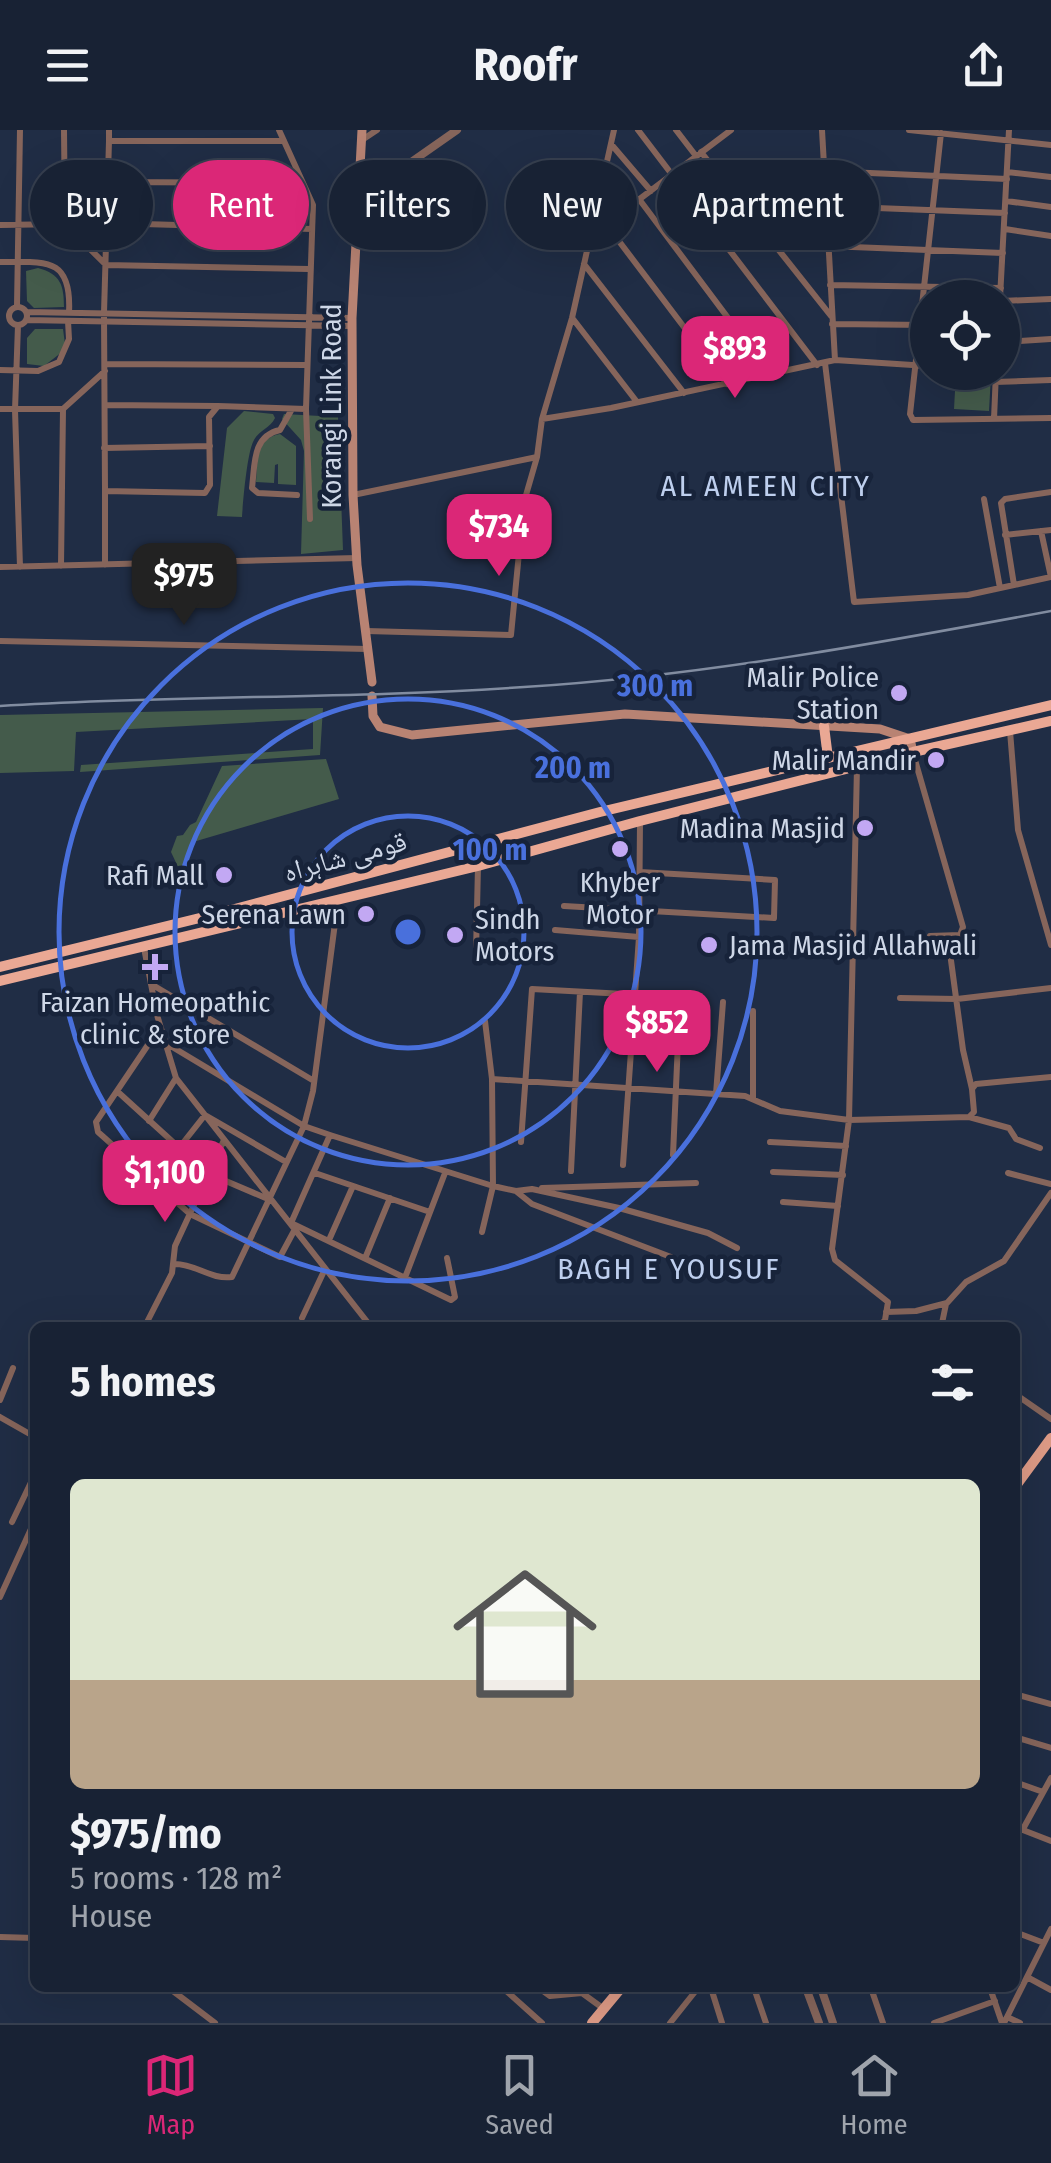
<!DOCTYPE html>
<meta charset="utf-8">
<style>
body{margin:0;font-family:"Fira Sans Condensed","Noto Naskh Arabic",sans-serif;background:#252f40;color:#f1f3f6;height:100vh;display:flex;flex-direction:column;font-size:38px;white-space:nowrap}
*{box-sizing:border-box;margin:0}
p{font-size:32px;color:#9fa4ac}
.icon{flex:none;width:55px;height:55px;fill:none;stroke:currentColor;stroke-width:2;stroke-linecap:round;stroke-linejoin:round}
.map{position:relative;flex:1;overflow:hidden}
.panel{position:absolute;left:30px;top:1192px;width:990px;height:670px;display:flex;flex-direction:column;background:#182234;border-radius:15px;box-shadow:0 10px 40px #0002,0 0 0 2px #363f4f}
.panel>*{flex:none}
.hud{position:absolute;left:30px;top:30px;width:992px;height:90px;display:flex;gap:20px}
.buttons{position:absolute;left:910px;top:150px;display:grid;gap:20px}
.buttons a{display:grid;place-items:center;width:110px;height:110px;border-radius:50%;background:#182234;box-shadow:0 10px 40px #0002,0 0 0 2px #363f4f;font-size:50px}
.price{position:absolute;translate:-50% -85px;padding:0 22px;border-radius:20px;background:#db2777;color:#fff;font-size:32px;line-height:65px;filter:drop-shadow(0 2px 5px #0008)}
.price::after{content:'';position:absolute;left:50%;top:60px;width:30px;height:22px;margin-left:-15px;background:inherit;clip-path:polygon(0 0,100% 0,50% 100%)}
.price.active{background:#222;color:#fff}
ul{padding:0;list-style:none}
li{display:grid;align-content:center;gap:20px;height:530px;padding:0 40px}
li span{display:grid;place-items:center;height:310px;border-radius:15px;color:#555}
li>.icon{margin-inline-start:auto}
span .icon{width:180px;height:180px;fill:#fffc;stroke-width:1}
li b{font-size:42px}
h2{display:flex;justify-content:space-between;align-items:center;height:120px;padding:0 40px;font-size:42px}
.chip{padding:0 35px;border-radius:45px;background:#182234;box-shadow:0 10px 40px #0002,0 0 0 2px #363f4f;font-size:35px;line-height:90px}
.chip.active{background:#db2777;color:#fff}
header{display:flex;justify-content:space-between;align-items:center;height:130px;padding:0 40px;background:#182234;font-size:45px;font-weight:700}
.tab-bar{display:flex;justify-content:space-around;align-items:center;height:140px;border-top:2px solid #363f4f;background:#182234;font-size:28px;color:#9fa4ac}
.tab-bar a{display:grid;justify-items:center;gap:5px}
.tab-bar .active{color:#db2777}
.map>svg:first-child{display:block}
.green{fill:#445b4b}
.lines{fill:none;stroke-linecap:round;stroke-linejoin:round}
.minor{stroke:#86655b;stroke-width:6}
.tertiary{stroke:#86655b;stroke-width:8}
.secondary{stroke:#b88373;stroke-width:9}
.primary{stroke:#de9b86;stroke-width:10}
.trunk{stroke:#eaa894;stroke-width:10}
.rail{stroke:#818ca0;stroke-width:2.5}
.ring{fill:none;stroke:#4970dc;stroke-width:5}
.poi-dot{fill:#c2a8f3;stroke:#17233a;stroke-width:4}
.labels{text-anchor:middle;stroke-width:9;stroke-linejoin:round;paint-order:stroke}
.street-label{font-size:28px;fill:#ced7e7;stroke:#17233a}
.poi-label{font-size:28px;fill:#ced7e7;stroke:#17233a;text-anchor:end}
.neighbourhood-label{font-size:30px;letter-spacing:2.5px;fill:#becfee;stroke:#17233a}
.centre{fill:#4970dc;stroke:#17233a;stroke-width:5}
.ring-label{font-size:30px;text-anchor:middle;font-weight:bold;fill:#4970dc;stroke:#17233a;stroke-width:9;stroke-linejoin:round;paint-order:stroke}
</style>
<header><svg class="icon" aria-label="menu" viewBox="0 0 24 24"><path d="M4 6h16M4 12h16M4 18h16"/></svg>Roofr<svg class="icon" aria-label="share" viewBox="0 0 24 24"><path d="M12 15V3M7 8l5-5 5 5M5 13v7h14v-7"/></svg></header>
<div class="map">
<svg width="1051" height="1893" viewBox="0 0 1051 1893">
<rect width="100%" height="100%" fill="#202d45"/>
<path class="green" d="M38,138C61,144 64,156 64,177L34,178L27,171L26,141Z
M35,199H63L65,214L62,222L44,236L27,234V208Z
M956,243L991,245L989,281L954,279Z
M244,281L273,284L275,288C270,299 258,300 253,312C247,325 243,371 242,387L217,386L227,298Z
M284,284L338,287L343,420L301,424L304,321L301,310L282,289Z
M280,304L296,316V355L278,354V334L275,335L274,353L256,352C258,330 255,309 280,304Z
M323,578L320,625L80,642L81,635L313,619V589L76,602L74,641L0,643V585Z
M326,629L339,669L193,712L183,738L179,739L171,722L177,706L183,705L190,695L196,692L222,636Z"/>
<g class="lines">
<path class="minor" d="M109,0V11H284
M638,0L817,235
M676,0L696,26
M822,0L835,230
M909,0L1051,15
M941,3L910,284L913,290L1051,288
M362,10L377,0
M611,14L651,61
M701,22L831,186
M824,41L1007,49
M1007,42L1051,47
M108,52L302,53
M639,69L770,244
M1006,71L1051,77
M825,76L1005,83
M108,93L312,99
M65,94L106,135L309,139
M606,94L727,254
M0,95L65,94L64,0
M1005,99L1051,106
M592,105L731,0
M827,116L1003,123
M0,132C45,132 72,126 69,183
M584,134L684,263
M830,155L1001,158
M1000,168L1009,0
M1002,171L1051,169
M17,176L20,0
M9 186a9 9 0 1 1 18 0a9 9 0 1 1-18 0Z
M27,182L352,188
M573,189L637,272
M26,190L352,196
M832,194L928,195
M18,195L15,280L20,437
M1002,212L1051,209
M825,233L854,472L968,465L1051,447
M105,234L306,235
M0,240L38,241L59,232L69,209L68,191
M995,252L1051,250
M105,275L217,276
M0,279H63L105,241
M292,279L280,300C252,306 255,334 252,358L258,363L297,365
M306,279L310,389
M542,289L611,278L835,230L928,236
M994,289L996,242
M104,318L210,316
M105,361L104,183L109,11
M353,365L537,327
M984,369L1000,458
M1041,401L1051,447
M1005,405L1051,400
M105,435V361L205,363L210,355L209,287L218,276L306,279L313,75L279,0
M61,436L63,279
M0,437L357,428
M1014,455L1001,373L1005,369L1051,362
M367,501L511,505L524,372L537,327L542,289L572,188L614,0
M0,511L368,519
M1010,601L1018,700L1051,815
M913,623L963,797L960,805L930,806
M564,776L774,788L775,750L640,742
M555,800L639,807
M948,808L963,920L972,959
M144,818L157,885L176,948L372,1198
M476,822L478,736
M151,854L314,951
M900,868L957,869L1051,858
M492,949L745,966L780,981L849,990L857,637
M118,962L207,1043L268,1069
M716,964L723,872
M753,969V881
M969,987L1009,998L1016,1009L1040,1018
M149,991L176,948
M330,1005L291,1093L451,1170L455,1167L447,1128
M521,1012L532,859L680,867L673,1025
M770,1012L846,1016
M179,1018L205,985L286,1032
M623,1035L639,807L640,692
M571,1041L580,862
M773,1042L843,1045
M315,1043L430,1082
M1008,1043L1051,1054
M542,1058L696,1053
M517,1062L532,1074L671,1127
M783,1072L838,1076
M295,1099L280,1127L190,1084L98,1002L96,992L154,906L304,996L330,1005L493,1056L516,1061L532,1059L619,1078L708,1103L737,1118
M482,1102L493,1056L492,949L485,891
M329,1110L353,1056
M366,1126L390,1068
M175,1134C196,1134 211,1150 232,1147L304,996L313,961L338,770
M406,1145L445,1043
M886,1182L916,1181L947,1173L966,1152L1004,1131L1051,1063
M302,1188L325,1139
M144,1198L172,1143L175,1116L224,1010
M878,1198L885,1190L888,1172L835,1130L832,1119L849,990L969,987L974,982L972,959L976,954L1051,947
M941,1198L946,1174
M1015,1264L1051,1289
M0,1270L13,1238
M0,1287L35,1307
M12,1392L35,1344
M0,1467L35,1390
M1015,1564L1051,1574
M1015,1607L1051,1618
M1015,1652L1043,1662
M1015,1697L1051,1711
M1023,1699L1051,1648
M1015,1802L1044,1813
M0,1807L35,1808
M1027,1847L1051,1860
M169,1858L215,1893
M503,1858L542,1893
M539,1858L550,1866L582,1863L604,1879
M711,1858L722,1893
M754,1858L766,1893
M871,1858L883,1893
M990,1858L1002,1893
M1007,1887L1020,1893
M670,1893L698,1858
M934,1893L995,1871
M1004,1893L1051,1799"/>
<path class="tertiary" d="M357,70L457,0
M806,1858L819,1893
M821,1858L833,1893"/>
<path class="secondary" d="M362,0L352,188L353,365L357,435L372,552
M372,566L373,586L380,597L412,605L625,584L880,599L910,609L913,622"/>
<path class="primary" d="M1015,1357L1051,1308
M592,1893L621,1858"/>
<path class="trunk" d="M824,596L828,628
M0,837L212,785L600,682L1051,575
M0,851L478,736L640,691L913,622L1051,591"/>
<path class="rail" d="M0,576C175,565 350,569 524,557C700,546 879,513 1051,481"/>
</g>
<g class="ring">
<circle cx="408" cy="802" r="116"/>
<circle cx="408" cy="802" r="233"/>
<circle cx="408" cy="802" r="349"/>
</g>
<g class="poi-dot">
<circle cx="899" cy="563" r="10"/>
<circle cx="936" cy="630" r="10"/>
<circle cx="865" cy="698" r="10"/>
<circle cx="620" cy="719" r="10"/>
<circle cx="224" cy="745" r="10"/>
<circle cx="366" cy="784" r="10"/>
<circle cx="455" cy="805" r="10"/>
<circle cx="709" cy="815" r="10"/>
<path d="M150 822h10v10h10v10h-10v10h-10v-10h-10v-10h10z"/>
</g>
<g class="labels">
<g class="street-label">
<text transform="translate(331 276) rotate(-90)" y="10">Korangi Link Road</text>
<text transform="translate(345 726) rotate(-15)" y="10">قومی شاہراہ</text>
</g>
<g class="poi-label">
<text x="879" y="557">Malir Police<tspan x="879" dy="32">Station</tspan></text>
<text x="916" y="640">Malir Mandir</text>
<text x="845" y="708">Madina Masjid</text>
<text x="204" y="755">Rafi Mall</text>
<text x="620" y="762" text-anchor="middle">Khyber<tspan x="620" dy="32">Motor</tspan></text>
<text x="346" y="794">Serena Lawn</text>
<text x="475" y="799" text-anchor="start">Sindh<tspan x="475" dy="32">Motors</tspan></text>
<text x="729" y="825" text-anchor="start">Jama Masjid Allahwali</text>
<text x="155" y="882" text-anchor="middle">Faizan Homeopathic<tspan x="155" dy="32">clinic &amp; store</tspan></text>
</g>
<g class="neighbourhood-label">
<text x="766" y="366">AL AMEEN CITY</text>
<text x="669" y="1149">BAGH E YOUSUF</text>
</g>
</g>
<circle cx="408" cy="802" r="15" class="centre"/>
<g class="ring-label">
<text x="655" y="566">300 m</text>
<text x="573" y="648">200 m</text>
<text x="490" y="730">100 m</text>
</g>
</svg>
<div class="buttons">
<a><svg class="icon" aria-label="locate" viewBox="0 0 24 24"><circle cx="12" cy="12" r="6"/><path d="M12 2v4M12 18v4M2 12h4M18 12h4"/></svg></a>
</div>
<b class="price" style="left:735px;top:271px">$893</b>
<b class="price" style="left:499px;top:449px">$734</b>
<b class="price active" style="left:184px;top:498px">$975</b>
<b class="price" style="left:657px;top:945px">$852</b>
<b class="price" style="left:165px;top:1095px">$1,100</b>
<div class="hud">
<a class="chip">Buy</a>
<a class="chip active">Rent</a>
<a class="chip">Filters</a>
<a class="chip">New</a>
<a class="chip">Apartment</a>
</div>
<section class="panel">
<h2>5 homes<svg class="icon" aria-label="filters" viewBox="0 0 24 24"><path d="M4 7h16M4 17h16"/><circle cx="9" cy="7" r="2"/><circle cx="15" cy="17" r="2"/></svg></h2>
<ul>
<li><span style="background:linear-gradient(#dfe7d0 65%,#b9a48a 0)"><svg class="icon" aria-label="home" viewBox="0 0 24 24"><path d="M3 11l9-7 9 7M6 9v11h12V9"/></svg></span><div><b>$975/mo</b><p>5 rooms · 128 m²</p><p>House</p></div></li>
</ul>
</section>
</div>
<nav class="tab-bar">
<a class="active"><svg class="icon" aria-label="map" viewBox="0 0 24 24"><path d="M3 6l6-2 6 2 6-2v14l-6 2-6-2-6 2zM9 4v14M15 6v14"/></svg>Map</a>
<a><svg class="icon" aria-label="saved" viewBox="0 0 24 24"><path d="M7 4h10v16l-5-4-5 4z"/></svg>Saved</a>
<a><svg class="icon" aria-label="home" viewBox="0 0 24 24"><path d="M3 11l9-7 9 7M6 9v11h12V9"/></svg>Home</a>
</nav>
